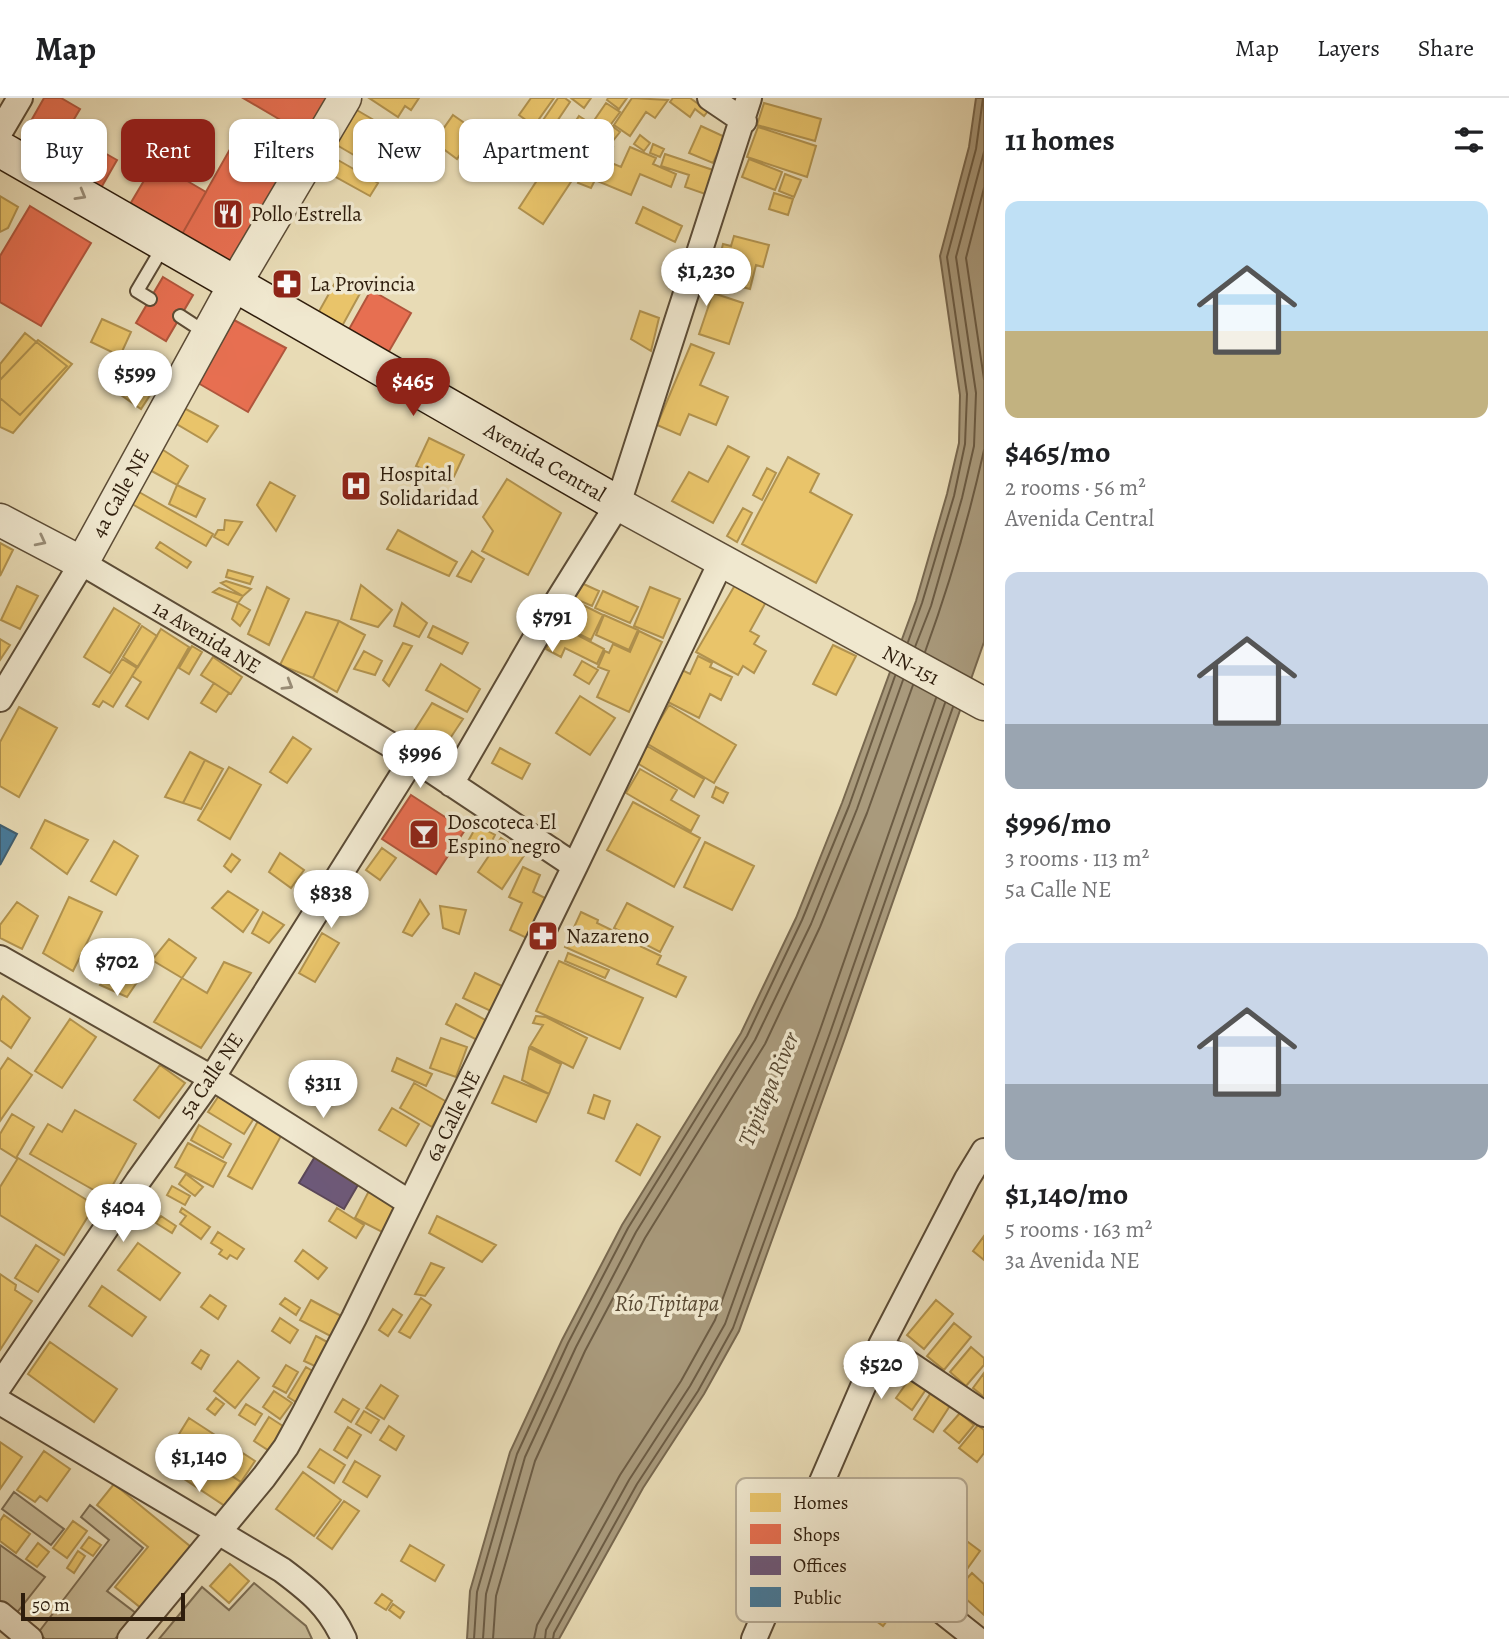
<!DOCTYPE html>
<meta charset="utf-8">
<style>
body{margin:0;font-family:Alegreya,serif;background:#f2f2f2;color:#202124;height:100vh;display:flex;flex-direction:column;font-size:26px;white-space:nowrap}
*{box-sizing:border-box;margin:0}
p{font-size:23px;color:#757577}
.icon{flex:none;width:38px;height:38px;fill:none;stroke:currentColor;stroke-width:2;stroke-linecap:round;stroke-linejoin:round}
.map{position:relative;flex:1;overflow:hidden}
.panel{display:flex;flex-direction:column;background:#fff;width:525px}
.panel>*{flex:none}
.banner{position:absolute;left:21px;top:21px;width:665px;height:63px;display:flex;gap:14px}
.scale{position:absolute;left:21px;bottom:18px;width:164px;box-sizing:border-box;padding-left:7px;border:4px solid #2e1d0c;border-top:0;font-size:19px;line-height:24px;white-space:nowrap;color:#2e1d0c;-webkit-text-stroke:5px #f0e8cf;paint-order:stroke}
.price{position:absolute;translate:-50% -60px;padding:0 16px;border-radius:24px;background:#fff;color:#222;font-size:23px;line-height:46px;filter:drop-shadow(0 2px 4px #0008)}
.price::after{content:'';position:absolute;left:50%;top:42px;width:21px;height:16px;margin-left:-10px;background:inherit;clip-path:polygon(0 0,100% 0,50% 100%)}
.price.selected{background:#8f2418;color:#fff}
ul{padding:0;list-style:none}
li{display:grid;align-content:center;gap:14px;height:371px;padding:0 21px}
li span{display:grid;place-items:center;height:217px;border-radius:14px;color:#555}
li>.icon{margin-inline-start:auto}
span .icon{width:126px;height:126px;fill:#fffc;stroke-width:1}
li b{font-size:30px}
h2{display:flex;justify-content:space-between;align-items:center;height:84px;padding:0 21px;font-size:30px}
.pill{padding:0 24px;border-radius:14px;background:#fff;box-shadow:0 2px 5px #0004;font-size:24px;line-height:63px}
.pill.selected{background:#8f2418;color:#fff}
header{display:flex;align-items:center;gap:42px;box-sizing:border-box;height:98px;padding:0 35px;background:#fff;border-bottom:2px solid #e0e0e0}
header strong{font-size:33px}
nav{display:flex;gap:38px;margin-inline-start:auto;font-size:24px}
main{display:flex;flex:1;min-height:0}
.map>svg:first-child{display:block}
.green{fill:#c8bb98;stroke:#7b6c52;stroke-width:2}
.water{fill:#a99a7c;stroke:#78684f;stroke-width:2}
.homes{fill:#e9c46a;stroke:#b1924e;stroke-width:2}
.shops{fill:#e76f51;stroke:#b0563c;stroke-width:2}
.offices{fill:#6d597a;stroke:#5a4759;stroke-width:2}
.public{fill:#457b9d;stroke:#3e5f72;stroke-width:2}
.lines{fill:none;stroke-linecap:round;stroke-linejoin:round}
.shore{stroke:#6c5c44;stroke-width:2}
.service-casing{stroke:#5c4c36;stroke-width:16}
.minor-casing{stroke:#5c4c36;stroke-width:28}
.tertiary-casing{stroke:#5c4c36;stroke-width:35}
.secondary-casing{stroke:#2e1d0c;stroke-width:38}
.service{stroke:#f0e8cf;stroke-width:12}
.minor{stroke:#f0e8cf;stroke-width:24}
.tertiary{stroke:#f0e8cf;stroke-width:32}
.secondary{stroke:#f0e8cf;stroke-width:35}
.oneway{stroke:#998d77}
.labels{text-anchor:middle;stroke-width:7;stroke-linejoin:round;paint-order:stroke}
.poi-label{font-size:21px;fill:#2e1d0c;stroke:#f0e8cf;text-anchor:start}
.street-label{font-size:21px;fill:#2e1d0c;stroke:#f0e8cf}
.water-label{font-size:23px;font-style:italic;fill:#594933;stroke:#f0e8cf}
.key{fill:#f0e8cf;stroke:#b6ab94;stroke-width:2}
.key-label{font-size:19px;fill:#2e1d0c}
</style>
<header>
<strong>Map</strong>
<nav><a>Map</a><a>Layers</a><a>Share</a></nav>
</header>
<main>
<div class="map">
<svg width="984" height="1541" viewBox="0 0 984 1541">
<rect width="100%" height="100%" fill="#e8dbb5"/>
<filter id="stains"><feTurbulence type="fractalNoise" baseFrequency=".00286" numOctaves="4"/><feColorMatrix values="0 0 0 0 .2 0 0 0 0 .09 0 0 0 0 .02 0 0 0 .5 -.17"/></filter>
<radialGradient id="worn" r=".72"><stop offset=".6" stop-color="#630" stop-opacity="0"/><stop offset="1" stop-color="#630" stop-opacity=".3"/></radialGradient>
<path class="green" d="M14,1394L64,1431L51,1447L2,1411Z
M90,1407L143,1450L107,1493L137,1516L115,1541H45L38,1535L109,1442L81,1419Z
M0,1447L45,1479L15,1517L0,1504Z
M254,1485L306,1528L312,1541H159L202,1489L229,1512Z"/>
<path class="water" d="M976,0H984V544L845,940L739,1233L704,1296L643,1390L559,1541H467L470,1493L510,1354L562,1242L622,1127L741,935L796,820L842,705L916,503L947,396L959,345L960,297L940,158L969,49Z"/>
<path class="homes" d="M369,0H419L411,12L405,8L398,19Z
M531,0H554L534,28L519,17Z
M558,0H565L570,4L545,41L535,34Z
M571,0H591L584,10Z
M608,0H627L619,11L607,2Z
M632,0L668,2L655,20L646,14L630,38L614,27Z
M673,0H690L708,13L704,18L695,11L690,19L670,4Z
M606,5L620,14L606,33L593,24Z
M764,5L821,21L815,43L757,27Z
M355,11L408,42L388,77L335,46Z
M453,17L476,33L457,61L434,44Z
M579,18L604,34L543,126L519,110Z
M612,28L620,34L612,44L604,39Z
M701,28L725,39L713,65L689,55Z
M758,29L816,48L807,79L747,59Z
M640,37L650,45L644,53L634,46Z
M602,42L613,49L604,62L593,55Z
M653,46L664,51L660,59L650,55Z
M630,49L656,60L653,66L676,76L671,89L640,76L631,97L595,82L591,90L578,85L590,56L621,69Z
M324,54L378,85L370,98L316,68Z
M665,56L719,74L711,98L685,89L689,77L661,68Z
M749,61L782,74L775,92L742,79Z
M785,76L801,82L794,99L779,93Z
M774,95L793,101L788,117L769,111Z
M0,98L18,109L8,130L0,134Z
M643,109L682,128L675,144L636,125Z
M734,138L769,147L763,169L756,167L750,191L714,182L723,146L731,148Z
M340,176L363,190L341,230L317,217Z
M713,195L743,205L729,246L699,236Z
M640,213L659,220L651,253L631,241Z
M102,221L131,234L120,258L91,244Z
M25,235L67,268L20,317L0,300V266Z
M38,242L72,266L13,335L0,329V282Z
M691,246L714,255L700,287L728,299L716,327L689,316L680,337L657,327Z
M134,270L158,285L141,311L118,295Z
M182,309L218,328L207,344L175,325Z
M429,340L464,357L451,385L416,368Z
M728,348L749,359L713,425L672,403L689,374L708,384Z
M160,350L188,368L177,387L148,371Z
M788,359L819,376L810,394L852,417L816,485L742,446Z
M767,370L776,375L762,402L753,397Z
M507,381L561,415L528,477L482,453L493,433L483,419Z
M270,384L295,398L276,433L257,407Z
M177,387L205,401L196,419L169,406Z
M139,394L213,436L206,448L132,406Z
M743,410L752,415L737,444L727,438Z
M225,422L242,424L228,447L214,439L218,432H224Z
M398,432L457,464L449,478L387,451Z
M160,444L191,464L187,470L156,450Z
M0,445L13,452L0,478Z
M472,453L484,461L471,484L457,478Z
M228,472L253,479L250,486L226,479Z
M226,483L251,491L243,498L221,485Z
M577,483L599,493L592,508L571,499Z
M361,487L392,512L378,529L351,521Z
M735,487L766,504L750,533L759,538L754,546L766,553L754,575L743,568L738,577L696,554Z
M17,488L38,498L20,531L1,522Z
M267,489L289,501L269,547L248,536Z
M650,489L680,501L663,540L634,528Z
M219,490L243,498L238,505L213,494Z
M603,493L638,509L630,525L595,510Z
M569,500L603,517L591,542L575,534L581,521L563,512Z
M238,505L250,512L240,528L232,521Z
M402,505L427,525L419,539L394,528Z
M114,510L140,526L110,575L84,559Z
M556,511L572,519L566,531L604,551L597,566L565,550L561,559L546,551L550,543L542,539Z
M306,514L339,523L313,580L280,567Z
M604,517L638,532L629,552L596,537Z
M339,523L365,537L337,594L313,580Z
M142,528L157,538L138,569L123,559Z
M433,528L468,545L462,556L428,539Z
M161,531L189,549L148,621L126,608L141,584L132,578Z
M639,533L662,544L629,614L597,599L609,573L598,569L605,553L609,555L613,546L630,554Z
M0,541L10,547L0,562Z
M403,545L412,548L389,588L383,582Z
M833,547L856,558L836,597L813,586Z
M192,548L202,554L189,576L179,570Z
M364,553L382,563L375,577L354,571Z
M698,558L712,565L710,569L732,579L721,602L710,596L699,620L666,603L682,572L690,576Z
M213,559L242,579L231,596L201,577Z
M122,561L137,570L113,609L103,603L99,609L93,606Z
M582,563L598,572L589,586L574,577Z
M441,566L480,591L467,614L426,592Z
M214,585L229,595L216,614L201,605Z
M580,598L615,620L590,657L556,635Z
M432,605L463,621L441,654L411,638Z
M669,607L736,647L714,685L646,645Z
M19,609L57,630L19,699L0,688V644Z
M293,639L311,651L287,685L270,674Z
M647,648L704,681L694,699L637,665Z
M500,650L530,666L522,681L492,665Z
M190,654L205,662L183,705L165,699Z
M205,662L223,671L201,711L183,705Z
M229,669L261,687L230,741L198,722Z
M640,671L677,692L671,702L699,718L691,733L626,695Z
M716,689L728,695L723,705L712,699Z
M633,704L700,740L674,789L607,752Z
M45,722L88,742L67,776L31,750Z
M477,727L495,737L485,757L466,747Z
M501,740L525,756L502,791L478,774Z
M114,743L138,758L116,797L91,783Z
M705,744L754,768L732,812L684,789Z
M382,750L396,760L380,782L366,772Z
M280,755L304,772L291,790L269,774Z
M232,756L240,762L231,774L224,768Z
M523,769L540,777L533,794L551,803L533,843L510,832L522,805L509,799Z
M228,793L258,812L243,834L212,810Z
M69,799L102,814L73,873L43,855Z
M420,802L429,816L412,838L403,834Z
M17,804L38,818L22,851L0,840V827Z
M627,805L673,829L660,854L614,830Z
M440,808L466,812L459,836L443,830Z
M263,814L284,827L269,845L252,835Z
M581,814L598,822L597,825L622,837L621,839L661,858L657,866L686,879L676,899L565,849Z
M322,835L339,845L315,884L299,875Z
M169,841L196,860L182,880L152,862Z
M125,848L152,862L127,899L100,887Z
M568,855L609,872L605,880L565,863Z
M559,863L643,900L620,951L536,913Z
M224,864L251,875L201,950L154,924L182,880L207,895Z
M475,875L506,890L495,915L463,900Z
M3,898L30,920L11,950L0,942V903Z
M456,906L491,925L481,944L446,926Z
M536,918L546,919L587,940L573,970L530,948L543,927L533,925Z
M70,921L96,939L62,990L35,973Z
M441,940L467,949L456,979L430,970Z
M529,950L561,966L549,996L522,982Z
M8,960L32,977L0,1023V972Z
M397,960L432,976L426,988L392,973Z
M160,967L185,985L159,1020L134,1002Z
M504,978L549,996L536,1024L492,1005Z
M414,985L447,1004L432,1029L400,1010Z
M222,993L258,1014L244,1036L208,1014Z
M594,997L610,1003L604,1021L588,1015Z
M392,1010L419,1026L406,1048L379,1032Z
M75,1012L136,1046L106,1099L30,1056L48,1026L62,1034Z
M263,1014L287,1027L252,1091L228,1078Z
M12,1016L34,1029L16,1060L0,1050V1036Z
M637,1026L660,1039L640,1077L616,1063Z
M199,1027L231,1046L223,1060L191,1042Z
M188,1045L226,1065L213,1089L175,1069Z
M18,1060L95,1107L64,1157L0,1117V1089Z
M186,1076L203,1089L195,1098L179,1086Z
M372,1087L405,1104L388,1137L355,1120Z
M172,1088L190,1098L185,1107L167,1097Z
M182,1110L210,1129L201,1141L180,1126L186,1118L180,1114Z
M337,1110L364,1127L356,1140L329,1123Z
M161,1118L176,1128L172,1135L156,1125Z
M437,1118L496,1147L482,1164L429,1135Z
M218,1134L244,1151L237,1161L230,1157L227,1161L219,1156L222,1152L211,1145Z
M984,1138V1162L973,1153Z
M138,1145L180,1175L160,1202L118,1172Z
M36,1147L59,1162L38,1194L15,1180Z
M303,1152L327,1170L318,1181L295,1163Z
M431,1165L444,1170L425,1198L415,1196Z
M0,1176L16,1187L15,1192L32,1203L0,1252Z
M102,1188L146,1219L132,1238L89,1208Z
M210,1197L226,1208L218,1221L201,1209Z
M285,1200L300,1210L296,1217L280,1206Z
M421,1200L431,1207L410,1240L399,1234Z
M311,1202L347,1221L336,1241L300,1222Z
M936,1202L953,1216L924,1251L907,1237Z
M393,1211L402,1217L388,1238L379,1232Z
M280,1220L298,1232L290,1245L272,1233Z
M954,1225L971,1239L944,1272L927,1258Z
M316,1238L331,1246L319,1270L304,1263Z
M50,1244L117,1291L94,1324L28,1276Z
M971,1249L984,1260V1267L966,1288L950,1274Z
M201,1252L209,1257L201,1271L192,1265Z
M849,1254L860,1258L855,1272L844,1268Z
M238,1263L259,1280L235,1310L214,1293Z
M286,1267L298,1274L286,1295L273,1288Z
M306,1269L321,1278L302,1308L288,1299Z
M984,1275V1299L973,1290Z
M913,1276L929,1287L912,1312L896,1300Z
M381,1287L398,1298L384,1321L366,1310Z
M934,1290L953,1303L933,1334L914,1321Z
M274,1293L292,1305L280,1321L263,1309Z
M216,1300L224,1306L215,1317L207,1311Z
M343,1301L359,1311L351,1324L335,1314Z
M246,1306L262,1316L255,1327L239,1317Z
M364,1313L379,1322L371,1335L356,1326Z
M960,1315L974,1327L959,1345L944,1333Z
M269,1319L289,1332L274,1356L254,1343Z
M189,1320L255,1363L241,1384L176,1341Z
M978,1327L984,1332V1355L977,1364L959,1350Z
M389,1328L404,1338L396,1352L380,1342Z
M348,1329L361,1337L347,1360L334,1352Z
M176,1341L241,1384L225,1408L160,1365Z
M0,1344L22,1359L0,1391Z
M320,1351L345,1367L334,1385L308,1369Z
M44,1353L70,1371L47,1403L40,1398L35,1404L17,1392Z
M355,1363L380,1378L367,1399L343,1384Z
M303,1374L341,1402L314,1438L276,1411Z
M114,1386L191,1449L141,1510L115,1489L148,1449L97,1407Z
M344,1403L359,1413L332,1451L317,1440Z
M4,1417L30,1436L16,1455L0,1443V1423Z
M73,1423L87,1433L67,1460L53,1450Z
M89,1439L101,1447L93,1458L81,1450Z
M964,1441L980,1453L962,1478L945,1466Z
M38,1445L49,1454L37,1469L26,1461Z
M410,1447L444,1467L435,1483L401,1463Z
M78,1453L85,1458L74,1475L67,1470Z
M230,1466L249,1483L229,1505L210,1488Z
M972,1475L984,1486V1517L956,1492Z
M886,1491L902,1503L883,1528L867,1516Z
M382,1496L392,1503L386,1512L375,1505Z
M393,1506L404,1514L400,1520L389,1512Z"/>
<path class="shops" d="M44,0H61L80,11L54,55L23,37Z
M243,0H328L306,37Z
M238,37L290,67L233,167L181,138Z
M80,41L117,62L101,90L64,69Z
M155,64L206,94L181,138L129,108Z
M30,108L91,145L41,228L0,204V158Z
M163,179L193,197L166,243L136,225Z
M371,192L411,215L388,255L348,233Z
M234,222L286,250L248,314L198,285Z
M411,697L465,732L436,776L382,741Z"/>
<path class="offices" d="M319,1052L362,1080L344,1111L299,1085Z"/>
<path class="public" d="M0,727L17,736L0,767Z"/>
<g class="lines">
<path class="shore" d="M984,90L966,160L984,281
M908,544L922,505L954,398L965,346L967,296L947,159L976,51L983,0
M915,549L931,508L962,400L974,348L976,295L956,159L984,54
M925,554C949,488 969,420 984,352
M474,1541L477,1494L517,1356L568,1245L628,1130L747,938L802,822L849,708L895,578
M483,1541L486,1496L525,1359L576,1249L636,1134L755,942L811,826L857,711L903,582
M493,1541L496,1498L535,1363L585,1253L645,1140L765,946L820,829L867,715L913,587
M534,1541L537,1527L620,1377L681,1283L715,1222L820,932L936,600
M545,1541L546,1532L629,1382L690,1288L725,1226L830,935L945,605
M553,1541L554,1535L637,1386L698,1293L733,1230L838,938L953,609"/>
<g class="service-casing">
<path id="service" d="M150,201L137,193L163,149
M180,218L206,235"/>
</g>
<g class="minor-casing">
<path id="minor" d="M710,0L744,23
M0,34L20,0
M0,601L82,465L413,660L575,768
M451,686L550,515L618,406L749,0
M0,860L222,986L410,1105
M881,1247L984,1316
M0,1287L138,1083L212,980L413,660
M0,1304L282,1472C310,1493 329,1508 344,1541
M804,1425L924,1499L977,1541
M0,1516L30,1541
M130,1541L264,1379L286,1349L304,1316L354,1220L575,768L722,462
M754,1541L881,1247L967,1081L984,1053"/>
</g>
<g class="tertiary-casing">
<path id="tertiary" d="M618,406L984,606
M0,422L82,465L235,186L345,0"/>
</g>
<g class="secondary-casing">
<path id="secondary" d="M0,51L618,406"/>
</g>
<use href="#service" class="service"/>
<use href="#minor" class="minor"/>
<use href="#tertiary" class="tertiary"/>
<use href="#secondary" class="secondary"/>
</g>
<defs><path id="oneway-chevron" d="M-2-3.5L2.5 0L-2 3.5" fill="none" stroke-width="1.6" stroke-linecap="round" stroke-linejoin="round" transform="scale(1.75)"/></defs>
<g class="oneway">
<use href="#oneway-chevron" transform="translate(81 97) rotate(30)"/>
<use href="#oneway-chevron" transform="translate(41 443) rotate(27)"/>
<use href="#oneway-chevron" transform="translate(288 587) rotate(31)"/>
</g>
<defs>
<g id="restaurant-square" transform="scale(1.575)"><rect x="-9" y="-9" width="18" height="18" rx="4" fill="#8f2418" stroke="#f0e8cf"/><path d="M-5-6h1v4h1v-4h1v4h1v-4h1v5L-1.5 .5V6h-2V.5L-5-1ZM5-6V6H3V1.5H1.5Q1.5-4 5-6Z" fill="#fff"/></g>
<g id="pharmacy-square" transform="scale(1.575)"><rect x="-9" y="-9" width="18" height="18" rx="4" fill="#8f2418" stroke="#f0e8cf"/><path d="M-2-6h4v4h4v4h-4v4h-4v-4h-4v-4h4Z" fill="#fff"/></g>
<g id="hospital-square" transform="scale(1.575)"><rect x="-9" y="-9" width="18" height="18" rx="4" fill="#8f2418" stroke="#f0e8cf"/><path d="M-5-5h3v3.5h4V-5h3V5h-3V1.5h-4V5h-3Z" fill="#fff"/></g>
<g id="bar-square" transform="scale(1.575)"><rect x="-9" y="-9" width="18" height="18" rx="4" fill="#8f2418" stroke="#f0e8cf"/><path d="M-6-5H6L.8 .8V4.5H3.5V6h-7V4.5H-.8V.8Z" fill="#fff"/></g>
</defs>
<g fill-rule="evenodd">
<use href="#restaurant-square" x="228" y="116"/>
<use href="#pharmacy-square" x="287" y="186"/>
<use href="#hospital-square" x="356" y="388"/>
<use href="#bar-square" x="424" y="736"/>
<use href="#pharmacy-square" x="543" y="838"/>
</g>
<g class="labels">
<g class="poi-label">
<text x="251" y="123">Pollo Estrella</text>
<text x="310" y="193">La Provincia</text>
<text x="379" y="383">Hospital<tspan x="379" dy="24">Solidaridad</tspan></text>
<text x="447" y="731">Doscoteca El<tspan x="447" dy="24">Espino negro</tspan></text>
<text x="566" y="845">Nazareno</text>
</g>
<g class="street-label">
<text transform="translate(545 364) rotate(30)" y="7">Avenida Central</text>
<text transform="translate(120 395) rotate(-61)" y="7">4a Calle NE</text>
<text transform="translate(207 539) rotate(31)" y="7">1a Avenida NE</text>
<text transform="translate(911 567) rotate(28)" y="7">NN-151</text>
<text transform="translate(211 977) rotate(-56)" y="7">5a Calle NE</text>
<text transform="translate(453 1018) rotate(-64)" y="7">6a Calle NE</text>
</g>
<g class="water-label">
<text transform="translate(768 991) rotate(-67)" y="8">Tipitapa River</text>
<text x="667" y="1213">Río Tipitapa</text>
</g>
</g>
<rect x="736" y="1380" width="231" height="144" rx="10" class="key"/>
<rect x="750" y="1395" width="31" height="19" fill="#e9c46a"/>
<rect x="750" y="1426" width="31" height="20" fill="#e76f51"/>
<rect x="750" y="1458" width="31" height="19" fill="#6d597a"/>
<rect x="750" y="1489" width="31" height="20" fill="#457b9d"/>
<g class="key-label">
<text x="793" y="1411">Homes</text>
<text x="793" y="1443">Shops</text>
<text x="793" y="1474">Offices</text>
<text x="793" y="1506">Public</text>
</g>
<rect width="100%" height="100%" filter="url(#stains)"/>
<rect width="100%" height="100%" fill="url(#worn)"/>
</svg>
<div class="scale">50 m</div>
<b class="price" style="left:706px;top:210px">$1,230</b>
<b class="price" style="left:135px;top:312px">$599</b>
<b class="price selected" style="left:413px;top:320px">$465</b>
<b class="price" style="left:552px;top:556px">$791</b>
<b class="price" style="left:420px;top:692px">$996</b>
<b class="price" style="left:331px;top:832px">$838</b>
<b class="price" style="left:117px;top:900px">$702</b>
<b class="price" style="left:323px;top:1022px">$311</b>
<b class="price" style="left:123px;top:1146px">$404</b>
<b class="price" style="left:881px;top:1303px">$520</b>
<b class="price" style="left:199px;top:1396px">$1,140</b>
<div class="banner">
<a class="pill">Buy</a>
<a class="pill selected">Rent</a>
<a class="pill">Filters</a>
<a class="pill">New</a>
<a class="pill">Apartment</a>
</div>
</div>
<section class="panel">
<h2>11 homes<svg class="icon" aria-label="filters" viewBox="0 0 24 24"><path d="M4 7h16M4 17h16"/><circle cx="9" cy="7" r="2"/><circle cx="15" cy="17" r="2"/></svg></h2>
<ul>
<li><span style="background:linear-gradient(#bfe0f5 60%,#c2b280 0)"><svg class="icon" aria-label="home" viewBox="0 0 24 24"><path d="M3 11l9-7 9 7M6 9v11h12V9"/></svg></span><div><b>$465/mo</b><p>2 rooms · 56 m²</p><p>Avenida Central</p></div></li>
<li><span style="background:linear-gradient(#c9d6e8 70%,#9aa5b1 0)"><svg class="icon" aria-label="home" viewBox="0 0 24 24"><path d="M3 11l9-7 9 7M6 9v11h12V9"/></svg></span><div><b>$996/mo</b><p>3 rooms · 113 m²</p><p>5a Calle NE</p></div></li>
<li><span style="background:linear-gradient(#c9d6e8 65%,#9aa5b1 0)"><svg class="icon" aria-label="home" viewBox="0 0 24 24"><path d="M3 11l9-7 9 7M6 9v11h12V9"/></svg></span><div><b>$1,140/mo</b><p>5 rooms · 163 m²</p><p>3a Avenida NE</p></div></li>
</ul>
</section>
</main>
